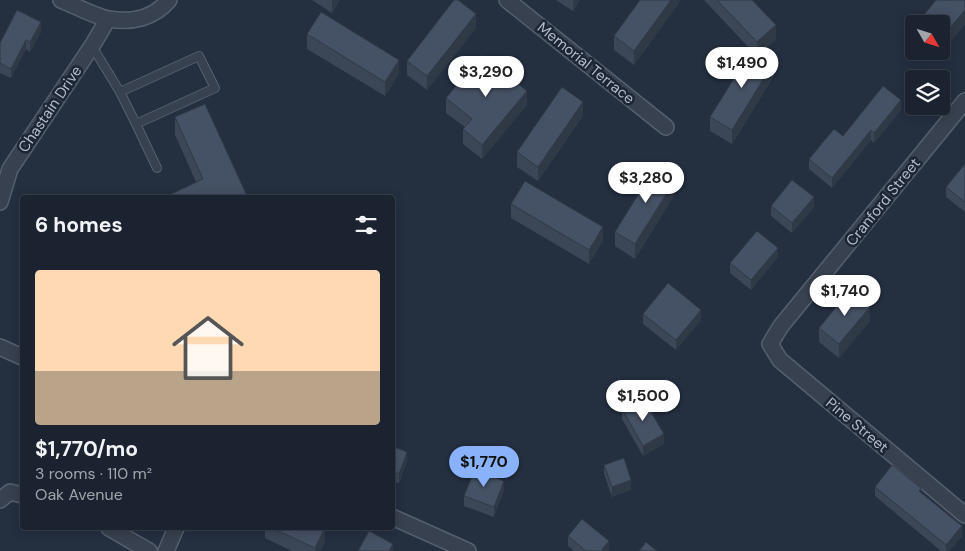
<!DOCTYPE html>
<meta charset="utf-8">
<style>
body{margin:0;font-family:"DM Sans",sans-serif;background:#282f3c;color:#f1f3f6;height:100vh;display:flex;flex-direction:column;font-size:19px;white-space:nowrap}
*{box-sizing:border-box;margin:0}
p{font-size:16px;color:#a0a4ab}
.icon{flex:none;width:28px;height:28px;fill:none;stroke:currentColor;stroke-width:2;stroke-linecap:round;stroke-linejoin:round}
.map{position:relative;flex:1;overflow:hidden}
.panel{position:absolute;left:20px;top:195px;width:375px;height:335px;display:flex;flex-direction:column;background:#1b2330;border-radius:5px;box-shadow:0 2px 12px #0003,0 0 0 1px #39404c}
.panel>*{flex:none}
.needle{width:32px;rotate:129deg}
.tools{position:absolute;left:905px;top:15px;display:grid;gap:10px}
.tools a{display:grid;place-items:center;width:45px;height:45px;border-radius:5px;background:#1b2330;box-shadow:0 2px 12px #0003,0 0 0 1px #39404c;font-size:25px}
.price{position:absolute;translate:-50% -42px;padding:0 11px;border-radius:18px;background:#fff;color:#222;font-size:16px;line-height:32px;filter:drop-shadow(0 1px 2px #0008)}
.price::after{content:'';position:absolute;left:50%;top:30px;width:15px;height:11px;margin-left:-8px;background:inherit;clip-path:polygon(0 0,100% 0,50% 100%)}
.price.current{background:#89b2fb;color:#111}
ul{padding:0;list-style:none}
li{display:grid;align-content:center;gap:10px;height:265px;padding:0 15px}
li span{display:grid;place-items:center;height:155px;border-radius:5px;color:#555}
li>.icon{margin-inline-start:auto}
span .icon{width:90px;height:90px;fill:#fffc;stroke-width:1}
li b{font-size:21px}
h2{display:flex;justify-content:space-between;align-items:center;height:60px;padding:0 15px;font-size:21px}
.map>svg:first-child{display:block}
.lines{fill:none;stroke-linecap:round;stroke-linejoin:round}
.lane-casing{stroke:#565f6d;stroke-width:10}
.street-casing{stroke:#565f6d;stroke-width:18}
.lane{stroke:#384150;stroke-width:8}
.street{stroke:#384150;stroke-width:15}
.wall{fill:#3b4656}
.shaded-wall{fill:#303946}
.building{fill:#455164;stroke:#303946}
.labels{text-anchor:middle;stroke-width:5;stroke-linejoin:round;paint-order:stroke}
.street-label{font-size:15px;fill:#b4bcca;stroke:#1d2635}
</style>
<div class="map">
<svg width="965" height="551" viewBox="0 0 965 551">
<rect width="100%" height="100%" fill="#242f40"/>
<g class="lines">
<g class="lane-casing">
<path id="lane" d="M92,46L120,92L136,124L215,88L199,56L120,92
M136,124L157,168"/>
</g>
<g class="street-casing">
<path id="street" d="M61,0C74,5 96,17 109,19C132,23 154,18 169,0
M507,0L666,127
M965,101L781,326L770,344L780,360L965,515
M0,202L10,169L92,46L108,19
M0,347L22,357
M0,500L10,492L22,495
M392,517L468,551
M109,528L149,551
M166,551L176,528"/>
</g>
<use href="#lane" class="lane"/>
<use href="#street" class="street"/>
</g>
<path class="wall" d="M312,0H340L332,13Z
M556,0H580L573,11Z
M640,0H681L634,65L614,50V36Z
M704,0H752L776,39L761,53L774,76L732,144L710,131V117L752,51Z
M965,0V24L945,48L941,45V24H923V16Z
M476,28L427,90L407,75V61Z
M41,32L30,52L26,49L11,78L0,73V43Z
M307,34L399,74L385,96L307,49Z
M446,98L527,105L482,159L463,144V129L465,127L446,113Z
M901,110L874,143L871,140L832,188L809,169V159L843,136Z
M583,116L538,181L517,167V152Z
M175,117L248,198L196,182L175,135Z
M965,164V212L946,197V187Z
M677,191L635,259L615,246V232Z
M511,204L603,241L589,264L511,218Z
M771,206L814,207L792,233L771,216Z
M778,257L751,290L730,273V263Z
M643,314L701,320L676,350L643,324Z
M870,321L839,358L819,342V328Z
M622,409L664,444L643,456L622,419Z
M392,446L407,461L399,483L392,481Z
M604,465L631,490L612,497L604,474Z
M875,487L921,493L962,536L949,551H941L875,496Z
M504,490L494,517L464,506V496Z
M265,528H325V542L320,551H292L265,538Z
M568,536L609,551H574L568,546Z"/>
<path class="shaded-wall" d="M332,0H340L332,13Z
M573,0H580L573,11Z
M671,0H681L634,65V51Z
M965,10V24L945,48V34Z
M476,14V28L427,90V76Z
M41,22V32L30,52V42Z
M776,25V39L757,56V42Z
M26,40V49L11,78V69Z
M399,60V74L385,96V82Z
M774,62V76L732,144V130Z
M527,91V105L482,159V145Z
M901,100V110L874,143V133Z
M583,102V116L538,181V167Z
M871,130V140L832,188V178Z
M677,177V191L635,259V244Z
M814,197V207L792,233V223Z
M603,227V241L589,264V250Z
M778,248V257L751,290V280Z
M870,307V321L839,358V344Z
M701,310V320L676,350V340Z
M664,434V444L643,456V446Z
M407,452V461L399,483V474Z
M631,480V490L612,497V487Z
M504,481V490L494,517V507Z
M962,526V536L949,551H946V545Z
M325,528V542L320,551H315V548Z
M609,541V551H601Z
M393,544V551H389Z"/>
<path class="building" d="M454,0H458L476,14L427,76L407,61Z
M640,0H671L634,51L614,36Z
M717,0H752L776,25L757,42Z
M936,0H965V10L945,34L941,31V24H932L923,16Z
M17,10L41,22L30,42L26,40L11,69L0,63V43Z
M321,12L399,60L385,82L307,34Z
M753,48L774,62L732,130L710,117Z
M482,55L527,91L482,145L463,129L472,119L446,98Z
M883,86L901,100L874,133L871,130L832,178L809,159L834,129L843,136Z
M562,87L583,102L538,167L517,152Z
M205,104L248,198H163L203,179L175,117Z
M657,164L677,177L635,244L615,232Z
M965,164V202L946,187Z
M792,180L814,197L792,223L771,206Z
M525,181L603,227L589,250L511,204Z
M757,231L778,248L751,280L730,263Z
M668,283L701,310L676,340L643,314Z
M850,290L870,307L839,344L819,328Z
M642,397L664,434L643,446L622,409Z
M392,446L407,452L399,474L392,471Z
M624,458L631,480L612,487L604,465Z
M892,465L921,488L919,491L962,526L946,545L875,487Z
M475,469L504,481L494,507L464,496Z
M582,519L609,541L601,551H586L568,536Z
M272,528H325L315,548Z
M369,531L393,544L389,551H358Z
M646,542L657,551H639Z"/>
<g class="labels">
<g class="street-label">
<text transform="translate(586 63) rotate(39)" y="5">Memorial Terrace</text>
<text transform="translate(50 109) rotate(-56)" y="5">Chastain Drive</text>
<text transform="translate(883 202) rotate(-51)" y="5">Cranford Street</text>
<text transform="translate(857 425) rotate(40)" y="5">Pine Street</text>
</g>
</g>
</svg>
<div class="tools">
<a><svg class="needle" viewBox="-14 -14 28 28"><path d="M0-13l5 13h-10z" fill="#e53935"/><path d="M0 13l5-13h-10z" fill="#a0a4ab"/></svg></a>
<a><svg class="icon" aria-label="layers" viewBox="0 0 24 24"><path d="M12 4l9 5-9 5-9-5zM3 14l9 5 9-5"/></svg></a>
</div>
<b class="price" style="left:742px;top:89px">$1,490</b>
<b class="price" style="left:486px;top:98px">$3,290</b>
<b class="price" style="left:646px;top:204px">$3,280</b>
<b class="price" style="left:845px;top:317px">$1,740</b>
<b class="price" style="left:643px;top:422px">$1,500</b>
<b class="price current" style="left:484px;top:488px">$1,770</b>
<section class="panel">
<h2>6 homes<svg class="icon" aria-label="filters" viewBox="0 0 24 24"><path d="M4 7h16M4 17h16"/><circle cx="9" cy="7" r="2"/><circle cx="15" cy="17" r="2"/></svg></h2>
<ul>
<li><span style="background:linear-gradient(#ffd9b3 65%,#b9a48a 0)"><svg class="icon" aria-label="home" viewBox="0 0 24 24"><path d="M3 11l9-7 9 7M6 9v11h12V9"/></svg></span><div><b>$1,770/mo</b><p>3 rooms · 110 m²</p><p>Oak Avenue</p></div></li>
</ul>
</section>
</div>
